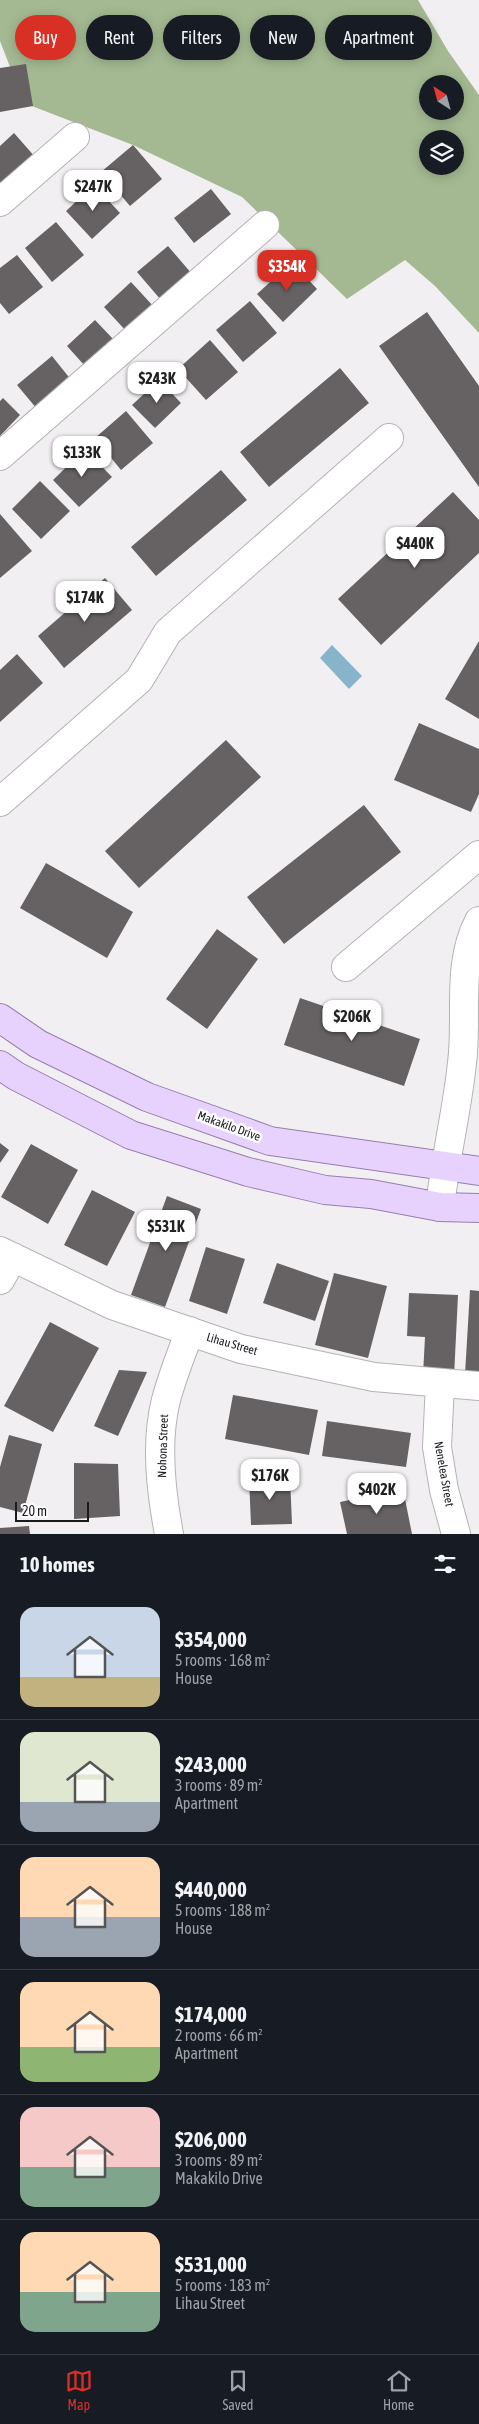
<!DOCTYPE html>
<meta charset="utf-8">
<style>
body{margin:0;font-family:"Asap Condensed",sans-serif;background:#242831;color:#f1f3f6;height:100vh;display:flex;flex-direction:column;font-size:19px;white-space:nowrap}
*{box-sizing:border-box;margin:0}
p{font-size:16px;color:#9ea1a6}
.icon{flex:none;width:28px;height:28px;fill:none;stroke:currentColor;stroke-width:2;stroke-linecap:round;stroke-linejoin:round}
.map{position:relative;height:1534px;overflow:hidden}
.sheet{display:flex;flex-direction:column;background:#171b24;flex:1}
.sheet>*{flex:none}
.top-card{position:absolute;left:15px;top:15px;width:450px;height:45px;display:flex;gap:10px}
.needle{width:32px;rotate:324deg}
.buttons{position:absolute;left:419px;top:75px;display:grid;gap:10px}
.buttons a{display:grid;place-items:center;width:45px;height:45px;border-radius:50%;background:#171b24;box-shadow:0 2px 12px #0003;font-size:25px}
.scale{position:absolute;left:15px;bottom:12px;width:74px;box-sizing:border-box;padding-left:5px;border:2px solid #1c1b1c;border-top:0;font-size:14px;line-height:18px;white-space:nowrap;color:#1c1b1c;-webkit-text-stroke:4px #fefdff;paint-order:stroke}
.price{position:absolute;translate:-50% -42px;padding:0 11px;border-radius:10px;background:#fff;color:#222;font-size:16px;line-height:32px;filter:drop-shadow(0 1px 2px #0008)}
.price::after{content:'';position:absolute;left:50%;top:30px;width:15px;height:11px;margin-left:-8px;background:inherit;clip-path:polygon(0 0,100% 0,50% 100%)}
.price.selected{background:#d93025;color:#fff}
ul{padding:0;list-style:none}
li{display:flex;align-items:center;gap:15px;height:125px;padding:0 20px}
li+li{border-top:1px solid #363941}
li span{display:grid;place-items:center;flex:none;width:140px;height:100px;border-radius:15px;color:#555}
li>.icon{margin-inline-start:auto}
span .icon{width:60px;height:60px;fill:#fffc;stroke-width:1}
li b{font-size:21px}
h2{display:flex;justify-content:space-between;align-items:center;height:60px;padding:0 20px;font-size:21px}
.chip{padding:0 18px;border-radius:22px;background:#171b24;box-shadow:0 2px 12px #0003;font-size:18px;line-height:45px}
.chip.selected{background:#d93025;color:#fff}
.menu{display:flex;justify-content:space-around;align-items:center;height:70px;border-top:1px solid #363941;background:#171b24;font-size:14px;color:#9ea1a6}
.menu a{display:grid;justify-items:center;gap:2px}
.menu .selected{color:#d93025}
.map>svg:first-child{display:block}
.forest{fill:#a4b992;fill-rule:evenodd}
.water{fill:#87b3cb}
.building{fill:#666263}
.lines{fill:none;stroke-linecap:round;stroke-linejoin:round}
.minor-casing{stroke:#b5b2b5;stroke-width:30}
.major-casing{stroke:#967eae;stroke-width:30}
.minor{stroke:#fff;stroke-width:28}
.major{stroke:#e7d2fe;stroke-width:28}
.labels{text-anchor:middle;stroke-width:5;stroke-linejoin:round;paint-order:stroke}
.street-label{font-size:12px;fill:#1c1b1c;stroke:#fefdff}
</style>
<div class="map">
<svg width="479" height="1534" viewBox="0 0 479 1534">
<rect width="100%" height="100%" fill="#f2eff3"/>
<path class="forest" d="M0,0H418L448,51L479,95V333L435,286L405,260L347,299L242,197L133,145L24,103L0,41ZM428,84H455V111H428ZM428,139H455V166H428Z"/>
<path class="water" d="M332,645L362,676L349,689L320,658Z"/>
<path class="building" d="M26,64L33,106L0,112V68Z
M14,133L36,158L0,191V146Z
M133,145L162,179L130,206L101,172Z
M94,185L120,213L92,239L66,211Z
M211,189L231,214L194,243L174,218Z
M56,222L84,255L52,282L25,248Z
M168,246L192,274L161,300L137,272Z
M17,255L43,287L9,314L0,303V268Z
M292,262L317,289L283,322L257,294Z
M131,282L154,307L127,332L104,307Z
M250,301L277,333L243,362L216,330Z
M427,312L479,386V487L379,346Z
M95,320L114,340L85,366L67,346Z
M210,340L238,372L206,400L178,369Z
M52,356L72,381L37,409L17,385Z
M340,368L369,403L269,487L240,452Z
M159,380L181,403L155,428L132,405Z
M3,398L20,415L0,436V401Z
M126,411L153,443L121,470L95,438Z
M85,449L112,477L79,507L53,480Z
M221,470L247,500L156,576L131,547Z
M40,481L70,511L41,539L12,509Z
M453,492L479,520V553L381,645L338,599Z
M0,514L32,551L0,578Z
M105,578L132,610L64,668L38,636Z
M479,641V719L445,699Z
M17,654L43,683L0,722V670Z
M419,723L479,749V794L471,812L394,780Z
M226,740L261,777L139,888L105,851Z
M364,805L401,852L284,944L247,897Z
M46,863L133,912L107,958L20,908Z
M217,929L258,959L207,1029L166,999Z
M300,998L420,1039L404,1086L284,1045Z
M0,1143L9,1150L0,1163Z
M31,1144L78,1170L48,1224L1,1197Z
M92,1190L135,1212L107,1266L64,1245Z
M167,1196L201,1209L165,1307L131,1295Z
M206,1247L245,1259L227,1314L189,1301Z
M277,1263L329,1281L315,1321L263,1303Z
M334,1273L387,1286L368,1358L315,1345Z
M470,1290L479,1291V1375L465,1374Z
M409,1293L458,1295L454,1377L423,1375L425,1337L407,1336Z
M50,1322L99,1348L53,1432L4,1406Z
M119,1370L147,1372L118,1436L94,1426Z
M233,1395L318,1410L309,1455L225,1439Z
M327,1421L411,1433L406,1467L322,1456Z
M9,1435L42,1444L23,1513L0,1507V1467Z
M74,1463L118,1464L120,1516L74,1519Z
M290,1477L292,1524L251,1525L249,1478Z
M403,1489L412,1534H347L340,1502Z
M29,1526L30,1534H0V1528Z"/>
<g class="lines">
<g class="minor-casing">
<path id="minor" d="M0,202L75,137
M0,456L265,225
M0,802L139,680L168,632L389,438
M346,967L479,855
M440,1207C445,1159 457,1111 462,1063C468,1016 456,964 479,921
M0,1251L112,1305L241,1349L374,1377L479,1386
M0,1280L13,1257
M440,1383L437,1447L444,1490L456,1534
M169,1534C161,1492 155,1443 166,1400C172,1377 181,1354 190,1331"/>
</g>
<g class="major-casing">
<path id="major" d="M0,1018L38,1044L147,1097L270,1141L479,1171
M0,1065L16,1076L131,1135L248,1172L325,1190L371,1194L440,1207L479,1208"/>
</g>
<use href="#minor" class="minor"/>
<use href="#major" class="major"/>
</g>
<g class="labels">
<g class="street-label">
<text transform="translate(229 1126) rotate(20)" y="4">Makakilo Drive</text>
<text transform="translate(232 1344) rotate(16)" y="4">Lihau Street</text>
<text transform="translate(163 1446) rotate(-88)" y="4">Nohona Street</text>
<text transform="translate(444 1474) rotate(80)" y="4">Nenelea Street</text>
</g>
</g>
</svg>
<div class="buttons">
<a><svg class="needle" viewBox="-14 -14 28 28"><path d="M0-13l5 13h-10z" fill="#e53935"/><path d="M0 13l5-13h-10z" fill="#9ea1a6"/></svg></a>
<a><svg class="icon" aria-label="layers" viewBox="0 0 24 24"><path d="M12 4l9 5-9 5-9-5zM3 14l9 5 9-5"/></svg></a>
</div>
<div class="scale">20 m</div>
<b class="price" style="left:93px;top:212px">$247K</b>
<b class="price selected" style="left:287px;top:292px">$354K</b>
<b class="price" style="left:157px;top:404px">$243K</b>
<b class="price" style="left:82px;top:478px">$133K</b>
<b class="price" style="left:415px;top:569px">$440K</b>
<b class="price" style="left:85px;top:623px">$174K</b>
<b class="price" style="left:352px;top:1042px">$206K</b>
<b class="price" style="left:166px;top:1252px">$531K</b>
<b class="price" style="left:270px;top:1501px">$176K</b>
<b class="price" style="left:377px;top:1515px">$402K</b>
<div class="top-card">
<a class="chip selected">Buy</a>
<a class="chip">Rent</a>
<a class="chip">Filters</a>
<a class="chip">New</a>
<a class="chip">Apartment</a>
</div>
</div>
<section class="sheet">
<h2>10 homes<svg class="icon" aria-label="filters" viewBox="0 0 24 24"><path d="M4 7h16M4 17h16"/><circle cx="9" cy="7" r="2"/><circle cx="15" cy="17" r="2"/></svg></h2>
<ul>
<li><span style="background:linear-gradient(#c9d6e8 70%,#c2b280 0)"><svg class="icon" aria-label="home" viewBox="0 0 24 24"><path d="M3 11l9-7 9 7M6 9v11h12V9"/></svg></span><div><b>$354,000</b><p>5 rooms · 168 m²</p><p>House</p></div></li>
<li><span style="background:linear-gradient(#dfe7d0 70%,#9aa5b1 0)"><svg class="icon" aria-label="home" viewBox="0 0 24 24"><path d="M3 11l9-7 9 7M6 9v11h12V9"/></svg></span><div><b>$243,000</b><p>3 rooms · 89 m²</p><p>Apartment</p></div></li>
<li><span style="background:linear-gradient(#ffd9b3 60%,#9aa5b1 0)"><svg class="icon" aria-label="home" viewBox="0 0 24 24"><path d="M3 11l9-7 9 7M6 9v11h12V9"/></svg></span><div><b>$440,000</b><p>5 rooms · 188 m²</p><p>House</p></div></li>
<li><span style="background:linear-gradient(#ffd9b3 65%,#8fb573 0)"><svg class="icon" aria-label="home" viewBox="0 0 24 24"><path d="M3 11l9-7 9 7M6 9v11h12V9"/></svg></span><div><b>$174,000</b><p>2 rooms · 66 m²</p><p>Apartment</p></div></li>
<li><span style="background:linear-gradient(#f6c9c9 60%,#7fa58c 0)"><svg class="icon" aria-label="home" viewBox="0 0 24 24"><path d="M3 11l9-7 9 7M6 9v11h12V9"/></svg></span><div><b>$206,000</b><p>3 rooms · 89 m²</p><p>Makakilo Drive</p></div></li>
<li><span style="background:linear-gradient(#ffd9b3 60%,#7fa58c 0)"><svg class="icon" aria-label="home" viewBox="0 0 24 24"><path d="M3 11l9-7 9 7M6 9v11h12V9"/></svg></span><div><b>$531,000</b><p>5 rooms · 183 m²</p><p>Lihau Street</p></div></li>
</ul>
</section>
<nav class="menu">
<a class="selected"><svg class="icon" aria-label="map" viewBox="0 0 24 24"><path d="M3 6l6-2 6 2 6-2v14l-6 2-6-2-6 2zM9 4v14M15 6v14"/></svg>Map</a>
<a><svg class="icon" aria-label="saved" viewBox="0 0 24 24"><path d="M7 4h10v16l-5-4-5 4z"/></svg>Saved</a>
<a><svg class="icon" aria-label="home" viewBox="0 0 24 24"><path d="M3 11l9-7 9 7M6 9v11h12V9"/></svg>Home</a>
</nav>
